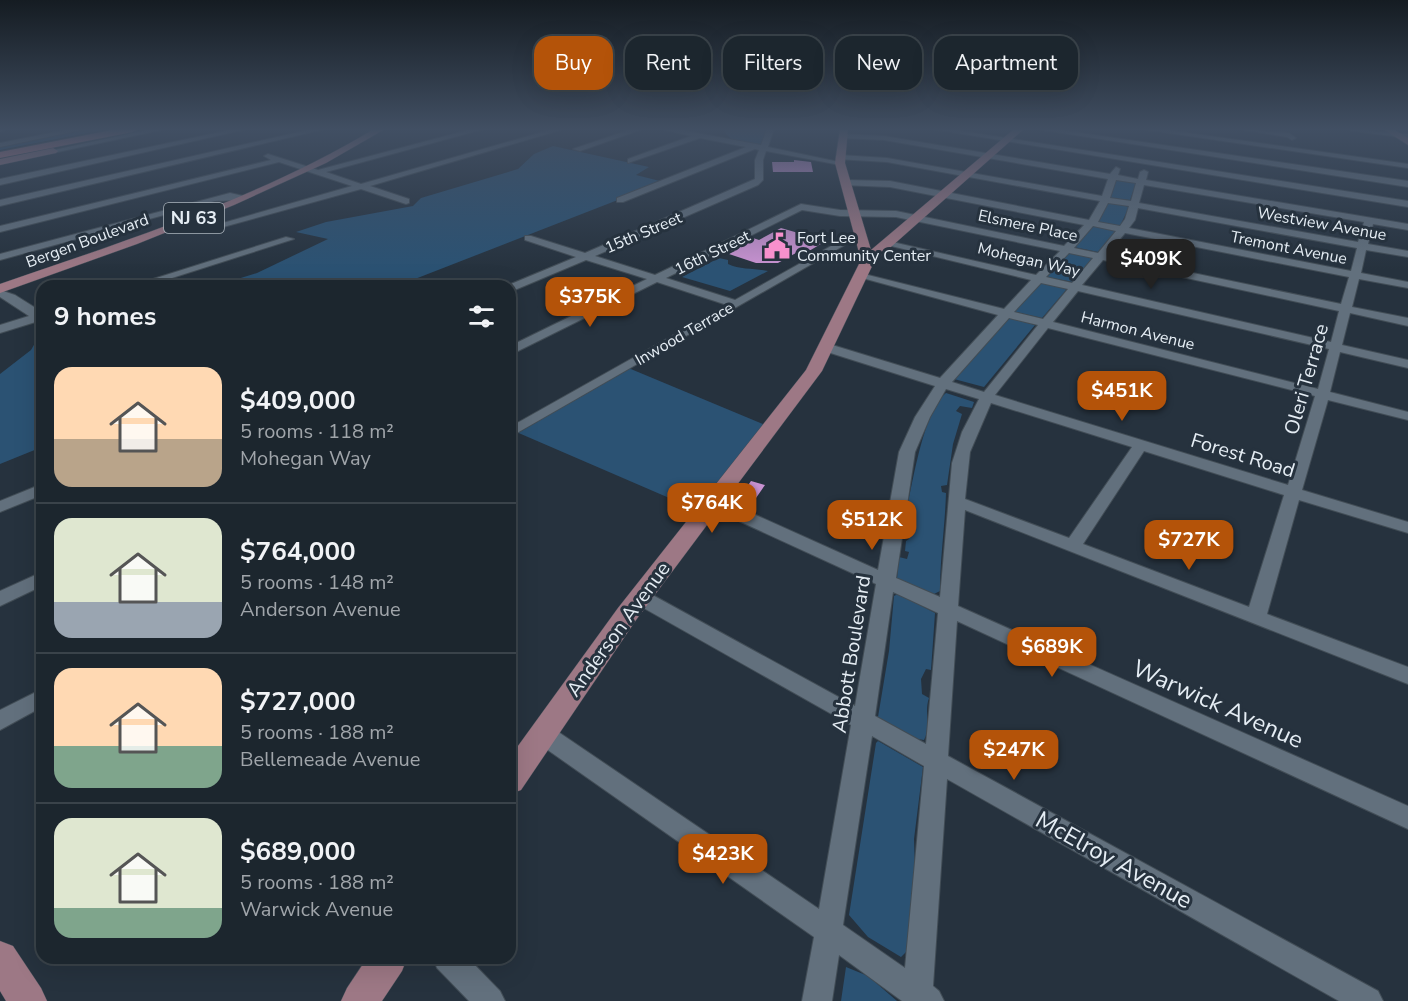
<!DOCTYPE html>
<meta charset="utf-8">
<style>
body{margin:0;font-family:"Nunito Sans",sans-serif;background:#252e36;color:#f1f3f6;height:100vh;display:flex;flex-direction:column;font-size:22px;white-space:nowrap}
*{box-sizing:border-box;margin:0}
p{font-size:20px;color:#a0a5aa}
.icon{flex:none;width:33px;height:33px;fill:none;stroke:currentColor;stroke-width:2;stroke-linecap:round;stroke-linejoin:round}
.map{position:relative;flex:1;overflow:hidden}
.drawer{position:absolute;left:36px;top:280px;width:480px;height:684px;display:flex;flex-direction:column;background:#1c262e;border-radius:18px;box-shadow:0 6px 24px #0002,0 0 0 2px #3a434a}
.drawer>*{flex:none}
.banner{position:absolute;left:534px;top:36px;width:570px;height:54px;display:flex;gap:12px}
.price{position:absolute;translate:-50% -51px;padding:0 14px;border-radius:12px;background:#b45309;color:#fff;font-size:20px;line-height:39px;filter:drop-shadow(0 2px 3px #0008)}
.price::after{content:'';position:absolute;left:50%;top:36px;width:18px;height:14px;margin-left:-9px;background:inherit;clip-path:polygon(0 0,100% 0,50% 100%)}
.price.active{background:#222;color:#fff}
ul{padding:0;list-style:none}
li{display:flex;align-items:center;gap:18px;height:150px;padding:0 18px}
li+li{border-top:2px solid #3a434a}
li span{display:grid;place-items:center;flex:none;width:168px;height:120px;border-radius:18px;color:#555}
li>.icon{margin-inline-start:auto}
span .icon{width:72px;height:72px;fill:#fffc;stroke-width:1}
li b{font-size:26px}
h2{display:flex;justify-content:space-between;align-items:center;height:72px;padding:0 18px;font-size:26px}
.pill{padding:0 21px;border-radius:18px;background:#1c262e;box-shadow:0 6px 24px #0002,0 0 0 2px #3a434a;font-size:21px;line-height:54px}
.pill.active{background:#b45309;color:#fff}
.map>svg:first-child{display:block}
.green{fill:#2b5273}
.building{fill:#c993d2}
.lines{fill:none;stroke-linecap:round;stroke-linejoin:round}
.minor-casing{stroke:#424d56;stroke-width:2}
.major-casing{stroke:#424d56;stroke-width:1}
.highway-casing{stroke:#424d56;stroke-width:2}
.minor{fill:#62707d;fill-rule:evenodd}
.major{fill:#9d7885;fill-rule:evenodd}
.highway{fill:#c47d8b;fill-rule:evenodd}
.labels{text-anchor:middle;stroke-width:6;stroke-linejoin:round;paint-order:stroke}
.far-street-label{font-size:16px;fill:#e5edf4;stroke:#26323e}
.far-poi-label{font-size:16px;fill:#e5edf4;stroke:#26323e;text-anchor:start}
.shield{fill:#26323e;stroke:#acb5bd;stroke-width:1.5}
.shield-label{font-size:18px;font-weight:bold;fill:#e5edf4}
.street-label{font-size:20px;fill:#e5edf4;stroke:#26323e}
.near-street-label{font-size:24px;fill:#e5edf4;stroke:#26323e}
</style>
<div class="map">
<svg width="1408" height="1001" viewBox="0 0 1408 1001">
<rect width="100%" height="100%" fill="#26323e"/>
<path class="green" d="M87,129H108L0,150V146Z
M724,129H771L763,148L726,141L731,139L726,134Z
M553,146L649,167L636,175L664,182L397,286H215L257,273L328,239L296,232L326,222L413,206L421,198L518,169L534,154Z
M1116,180L1136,183L1130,200L1109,198Z
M1107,201L1129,207L1120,226L1097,222Z
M1094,226L1116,231L1098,252L1074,247Z
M1069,253L1093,257L1073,282L1047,277Z
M719,258L728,260V264C740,270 755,268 768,271L730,291L682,277Z
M1041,283L1065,288L1066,290L1042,318L1016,312L1015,311Z
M1008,318L1035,325L984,387L954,379Z
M42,331V447L0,464V374L31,350Z
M626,367L770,427L704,513L514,431Z
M946,393L974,402L972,408L960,406L956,411L962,414L953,444L947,485L941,486L942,492L946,493C945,526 940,558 940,591L934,594L897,578L899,557L907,559L909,552L905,551L906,541L909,539L910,525L908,524L911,512L907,508C913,481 924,410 946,393Z
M898,594L935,613L931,670L926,669L921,679L922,694L929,698C924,711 931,728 924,740L918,739L878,717L889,651L894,596Z
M878,741L923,767L914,839L915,872L908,950L901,957L868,937L849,915L876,743Z
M846,967L868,976L897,1001H841Z"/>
<path class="building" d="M794,160L811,162L813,172H773L772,162H794Z
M781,228L826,241L809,251L803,249L778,263H756L729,254L735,251L730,250L753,238L759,240Z
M751,481L765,485L756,498L742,494Z"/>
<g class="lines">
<g class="minor-casing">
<path id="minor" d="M0,129H7L0,132Z
M71,129H86L0,147V143Z
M152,129H166L53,153L49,151Z
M234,129H247L0,185V179Z
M312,129H325L0,206V200Z
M472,129H484L326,172L361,184L553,129H564L370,186L409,199V203L406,204L361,189L216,229V225L352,186L279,162L0,232V226L271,160L264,156L268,154L318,170Z
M632,129H643L580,151L573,149Z
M661,129H676L761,145L767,129H774L768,147L844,163L840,165L766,151L763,160V180L758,185L595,256L655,275L801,204L840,210L896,211L1064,246L1084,225L890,187L842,185V181L845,180L890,181L1089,220L1100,201L887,162L837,159L836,157L840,155L887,158L1102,196L1108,179L884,140L840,138L843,134L884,136L1110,174L1116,167L1120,169L1118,175L1138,179L1140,172L1144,170L1148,172L1146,180L1408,224V230L1373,224L1368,244L1408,251V257L1366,250L1361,273L1408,282V288L1359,279L1352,307L1408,318V326L1350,313L1342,345L1408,360V368L1340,352L1330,392L1408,412V420L1328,400L1302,490L1408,522V533L1299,500L1267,614L1408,667V684L965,510L958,606L1408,806V829L957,621L948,756L1378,991L1383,1001H1339L947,779L933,986L939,991L944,1001H902L839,955L832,1001H802L814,937L535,741L532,734L535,727L543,725L551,727L819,909L851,725L633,602L631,597L633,592L640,590L647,592L855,706L876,584L706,506L704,502L706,498H718L878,570L899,452L915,417L935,386L821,350L819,347L825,343L829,344L940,378L998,315L855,276L860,273L1004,309L1031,280L883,244L888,241L1036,275L1060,251L896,217L840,216L802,210L666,278L735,300L856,232L864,234L510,437V427L727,305L657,282L510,355V346L647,279L586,260L510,292V286H506L576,257L525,240V236H531L585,253L755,179V160L759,150L755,149L623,202H617V198L746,147L700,138L628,163V159L691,136ZM1116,180L1136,183L1131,201L1110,198ZM1144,185L1364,222L1358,242L1139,203ZM1108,203L1129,206L1125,219L1120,226L1098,222ZM1138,208L1357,248L1351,271L1129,228L1135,220ZM1093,226L1116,231L1098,253L1074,248ZM1125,233L1349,277L1341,304L1107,255ZM1069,253L1093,258L1072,283L1046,277ZM1103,260L1339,311L1331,342L1082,285ZM1041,283L1068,289L1043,319L1014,312ZM1078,291L1329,349L1318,389L1053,322ZM1009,318L1038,325L984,392L952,382ZM1048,328L1315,396L1288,485L995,395ZM946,389L979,399L962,432L952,463L940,597L896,578L915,452L930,417ZM991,403L1132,447L1069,538L965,499L970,452ZM1144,451L1284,495L1249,607L1083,544ZM893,592L938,613L926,744L875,716ZM872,736L924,766L905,968L843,925Z
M932,129H949L1408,201V207Z
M1036,129H1054L1408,181V187Z
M1141,129H1160L1408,164V168Z
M1238,129L1289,133L1296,138L1292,140L1287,137Z
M1349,129L1408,134V138L1352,131Z
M230,193L248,197C241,202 225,200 215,201L0,260V254Z
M286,237L294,239L147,286H131Z
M0,290L15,295L42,312V320L0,333V325L29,316L0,297Z
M42,484V495L0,512V501Z
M42,572V586L0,606V591Z
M42,689V707L0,730V710Z
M433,958H468L500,991L505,1001H469L437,968Z"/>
</g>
<g class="major-casing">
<path id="major" d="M374,129H385L326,163L234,205L137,244L0,293V284C125,241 260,198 374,129Z
M840,129H848L845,163L871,250L1014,129H1024L874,262L822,371L636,620L521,790L510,794V757L618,608L806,370L861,260L835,163Z
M1383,129H1393L1408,138V145Z
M53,148L58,151L56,153L0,165V159Z
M0,941L13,946L41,988L47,1001H6L0,991Z
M367,958H407L402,971L382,1001H341L347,988Z"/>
</g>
<g class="highway-casing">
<path id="highway" d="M117,129H138L133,132L0,158V152Z"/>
</g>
<use href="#minor" class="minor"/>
<use href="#major" class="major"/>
<use href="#highway" class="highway"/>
</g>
<linearGradient id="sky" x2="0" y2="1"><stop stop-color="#151c22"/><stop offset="0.48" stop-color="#414f63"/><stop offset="1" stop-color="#414f63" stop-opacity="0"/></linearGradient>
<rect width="1408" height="269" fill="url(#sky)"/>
<defs>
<g id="civic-bare" transform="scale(2.07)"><path d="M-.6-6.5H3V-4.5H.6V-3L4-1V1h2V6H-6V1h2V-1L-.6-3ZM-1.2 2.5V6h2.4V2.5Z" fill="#f790cd" stroke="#26323e" stroke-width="2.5" paint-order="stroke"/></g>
</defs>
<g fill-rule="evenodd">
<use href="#civic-bare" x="777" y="246"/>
</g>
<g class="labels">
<g class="far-street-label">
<text transform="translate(1322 223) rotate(10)" y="6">Westview Avenue</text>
<text transform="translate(1028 225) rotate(12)" y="6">Elsmere Place</text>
<text transform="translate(643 232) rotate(-23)" y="6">15th Street</text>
<text transform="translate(87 240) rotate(-20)" y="6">Bergen Boulevard</text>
<text transform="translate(1289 247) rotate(11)" y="6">Tremont Avenue</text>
<text transform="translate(712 252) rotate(-26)" y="6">16th Street</text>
<text transform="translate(1029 259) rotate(13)" y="6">Mohegan Way</text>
<text transform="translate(1138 330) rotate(14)" y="6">Harmon Avenue</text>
<text transform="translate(684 333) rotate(-30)" y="6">Inwood Terrace</text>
</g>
<g class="far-poi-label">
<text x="797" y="243">Fort Lee<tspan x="797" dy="18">Community Center</tspan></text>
</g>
<rect class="shield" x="164" y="203" width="60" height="30" rx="4.5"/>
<g class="shield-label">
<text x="194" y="224">NJ 63</text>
</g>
<g class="street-label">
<text transform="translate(1306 379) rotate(-74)" y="7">Oleri Terrace</text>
<text transform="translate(1243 455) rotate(17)" y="7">Forest Road</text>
<text transform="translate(618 629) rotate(-54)" y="7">Anderson Avenue</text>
<text transform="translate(851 654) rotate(-81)" y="7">Abbott Boulevard</text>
</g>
<g class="near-street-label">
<text transform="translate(1218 704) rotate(24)" y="8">Warwick Avenue</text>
<text transform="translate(1114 860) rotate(29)" y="8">McElroy Avenue</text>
</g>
</g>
</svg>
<b class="price active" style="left:1151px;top:290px">$409K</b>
<b class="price" style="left:590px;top:328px">$375K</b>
<b class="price" style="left:1122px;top:422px">$451K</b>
<b class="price" style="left:712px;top:534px">$764K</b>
<b class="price" style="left:872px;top:551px">$512K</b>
<b class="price" style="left:1189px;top:571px">$727K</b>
<b class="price" style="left:1052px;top:678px">$689K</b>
<b class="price" style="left:1014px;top:781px">$247K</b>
<b class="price" style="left:723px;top:885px">$423K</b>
<div class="banner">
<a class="pill active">Buy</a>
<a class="pill">Rent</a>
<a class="pill">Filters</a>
<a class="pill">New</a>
<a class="pill">Apartment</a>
</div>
<section class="drawer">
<h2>9 homes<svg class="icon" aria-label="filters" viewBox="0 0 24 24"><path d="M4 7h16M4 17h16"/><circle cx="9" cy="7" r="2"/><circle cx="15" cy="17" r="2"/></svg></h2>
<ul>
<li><span style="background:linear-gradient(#ffd9b3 60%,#b9a48a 0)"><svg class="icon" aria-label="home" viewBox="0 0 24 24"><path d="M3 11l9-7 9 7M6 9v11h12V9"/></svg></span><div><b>$409,000</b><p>5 rooms · 118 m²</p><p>Mohegan Way</p></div></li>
<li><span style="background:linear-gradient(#dfe7d0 70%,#9aa5b1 0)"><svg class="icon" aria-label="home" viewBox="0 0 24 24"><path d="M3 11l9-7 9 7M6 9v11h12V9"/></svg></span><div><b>$764,000</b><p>5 rooms · 148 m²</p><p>Anderson Avenue</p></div></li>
<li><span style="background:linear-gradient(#ffd9b3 65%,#7fa58c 0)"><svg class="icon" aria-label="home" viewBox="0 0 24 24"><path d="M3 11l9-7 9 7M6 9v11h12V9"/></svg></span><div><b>$727,000</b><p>5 rooms · 188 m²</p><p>Bellemeade Avenue</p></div></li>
<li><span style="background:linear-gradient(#dfe7d0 75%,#7fa58c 0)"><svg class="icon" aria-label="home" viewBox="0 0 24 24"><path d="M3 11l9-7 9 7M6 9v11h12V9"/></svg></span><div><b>$689,000</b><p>5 rooms · 188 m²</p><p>Warwick Avenue</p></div></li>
</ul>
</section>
</div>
